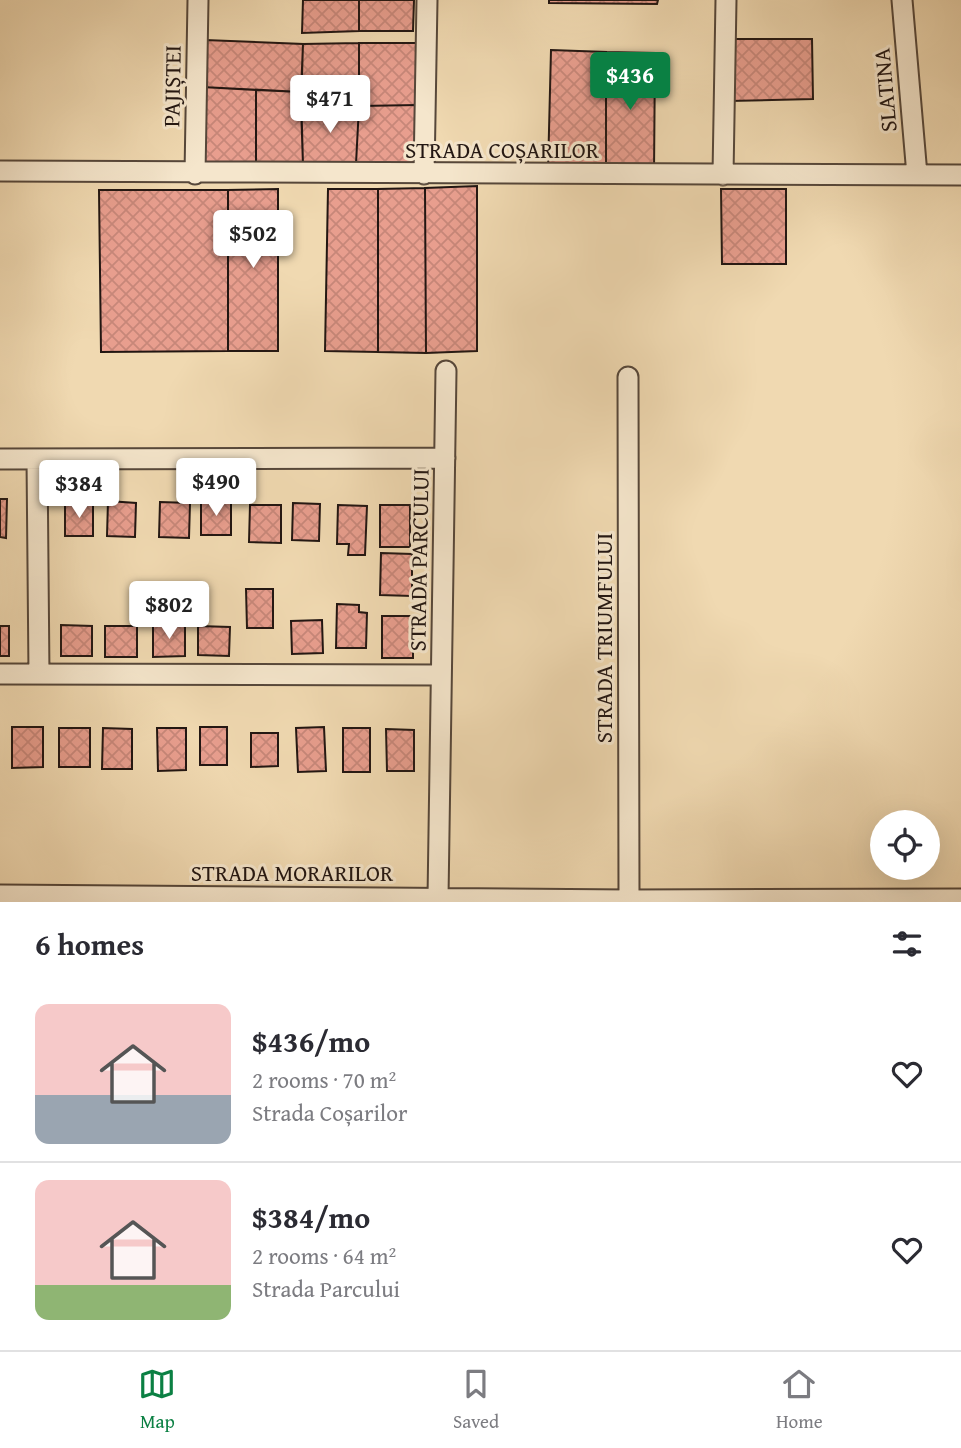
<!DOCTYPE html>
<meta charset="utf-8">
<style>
body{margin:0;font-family:"Gentium Book Plus",serif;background:#f2f2f3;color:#2b2b33;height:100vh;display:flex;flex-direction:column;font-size:26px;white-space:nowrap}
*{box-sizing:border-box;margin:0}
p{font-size:23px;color:#7c7c81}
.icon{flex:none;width:38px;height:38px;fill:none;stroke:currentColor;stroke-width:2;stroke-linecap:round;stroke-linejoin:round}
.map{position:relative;height:902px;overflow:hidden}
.drawer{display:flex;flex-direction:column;background:#fff;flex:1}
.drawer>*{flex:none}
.tools{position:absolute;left:870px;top:810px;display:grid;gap:14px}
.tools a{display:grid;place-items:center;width:70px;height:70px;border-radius:50%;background:#fff;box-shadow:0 7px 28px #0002;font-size:35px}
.price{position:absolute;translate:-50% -60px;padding:0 16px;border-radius:7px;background:#fff;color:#222;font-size:23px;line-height:46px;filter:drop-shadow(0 2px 4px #0008)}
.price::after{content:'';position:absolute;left:50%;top:42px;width:21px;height:16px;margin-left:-10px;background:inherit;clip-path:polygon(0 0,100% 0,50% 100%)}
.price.active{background:#0b8043;color:#fff}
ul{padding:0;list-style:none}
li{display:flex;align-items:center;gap:21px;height:175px;padding:0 35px}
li+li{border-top:2px solid #e1e1e2}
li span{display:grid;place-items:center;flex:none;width:196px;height:140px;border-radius:14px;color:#555}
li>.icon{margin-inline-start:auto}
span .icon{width:84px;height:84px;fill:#fffc;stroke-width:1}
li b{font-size:30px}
h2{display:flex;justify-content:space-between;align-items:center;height:84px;padding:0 35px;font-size:30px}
.tabs{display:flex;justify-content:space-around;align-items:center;height:98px;border-top:2px solid #e1e1e2;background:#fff;font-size:19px;color:#7c7c81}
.tabs a{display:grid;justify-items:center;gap:4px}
.tabs .active{color:#0b8043}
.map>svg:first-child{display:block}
.building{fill:url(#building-cross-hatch);stroke:#221612;stroke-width:2}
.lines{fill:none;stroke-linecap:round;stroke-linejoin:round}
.street-casing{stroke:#56473a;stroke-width:23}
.street{stroke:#f5e6cc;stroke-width:19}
.labels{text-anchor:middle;stroke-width:6;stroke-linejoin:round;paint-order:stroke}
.street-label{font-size:23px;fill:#221612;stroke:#f5e6cc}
</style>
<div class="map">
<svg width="961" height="902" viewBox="0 0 961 902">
<defs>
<pattern id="building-cross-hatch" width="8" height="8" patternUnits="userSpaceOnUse" patternTransform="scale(1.75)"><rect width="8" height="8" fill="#e89e8e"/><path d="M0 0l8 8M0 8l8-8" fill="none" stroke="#c78779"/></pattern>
</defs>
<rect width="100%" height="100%" fill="#f0d9b1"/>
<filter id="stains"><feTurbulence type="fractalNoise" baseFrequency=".00286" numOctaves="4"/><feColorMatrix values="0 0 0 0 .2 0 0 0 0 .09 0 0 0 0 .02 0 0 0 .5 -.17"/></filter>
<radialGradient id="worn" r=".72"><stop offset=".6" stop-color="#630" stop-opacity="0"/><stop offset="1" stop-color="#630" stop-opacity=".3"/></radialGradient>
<path class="building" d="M303,0H359V31L302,33Z
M359,0H414L413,31H359Z
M549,0H658L657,4L549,3Z
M732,39H812L813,99L729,101Z
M205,40L303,44L301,92L202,87Z
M359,43H417L418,105L359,106Z
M359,43V106H301L303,44Z
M551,50L606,52V172L548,171Z
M606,52L655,53L654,173L606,172Z
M202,87L256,90V169L201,170Z
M256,90L301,92L303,165L256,166Z
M418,105L417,164H356L359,106Z
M301,106H359L356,164L303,165Z
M477,186V351L426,353L425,188Z
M425,188L426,353L378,352V189Z
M278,189V351H228V190Z
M328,189H378V352L325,351Z
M721,189H786V264H722Z
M99,190H228V351L101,352Z
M0,499H7L6,538L0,537Z
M108,501L136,503L135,537L107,536Z
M160,502L190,503L189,538L159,537Z
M201,502H231V535H201Z
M65,503H93V536H65Z
M293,503L320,504L319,541L292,540Z
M250,505H281V543L249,542Z
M338,505L367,506L365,555H348L349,544H337Z
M380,505H410V547H380Z
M381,553L412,554V596L380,595Z
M246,589H273V628H247Z
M337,604L359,605V612L367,613L366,648H336Z
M382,616H413V658H382Z
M322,620L323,653L292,654L291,621Z
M61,625L92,626V656H61Z
M153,625H185V656L153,657Z
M0,626H9V656H0Z
M105,626H137V657H105Z
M198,626L230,627L229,656L198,655Z
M12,727H43V767L12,768Z
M200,727H227V765H200Z
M324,727L326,771L298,772L296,728Z
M59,728H90V767H59Z
M103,728L132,729V769H102Z
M157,728H186V770L158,771Z
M343,728H370V772H343Z
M386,729L414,730V771H387Z
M251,733H278V766L251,767Z"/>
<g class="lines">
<g class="street-casing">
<path id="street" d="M902,0L917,175
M0,171L961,175
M195,174L198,0
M424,174L427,0
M723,175L726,0
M628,377L629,900
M0,459L445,458
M37,459L39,674
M0,674L441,675
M0,895L629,900L961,899
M438,898L446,371"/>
</g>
<use href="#street" class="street"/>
</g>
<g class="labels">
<g class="street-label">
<text transform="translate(172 86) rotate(-89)" y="8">PAJIȘTEI</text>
<text transform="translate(885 90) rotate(-95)" y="8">SLATINA</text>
<text x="502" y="158">STRADA COȘARILOR</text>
<text transform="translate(419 560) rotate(-89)" y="8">STRADA PARCULUI</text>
<text transform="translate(604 638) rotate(-90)" y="8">STRADA TRIUMFULUI</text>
<text x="292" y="881">STRADA MORARILOR</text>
</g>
</g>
<rect width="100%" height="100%" filter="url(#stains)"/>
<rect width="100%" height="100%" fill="url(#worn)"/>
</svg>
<div class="tools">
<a><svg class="icon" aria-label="locate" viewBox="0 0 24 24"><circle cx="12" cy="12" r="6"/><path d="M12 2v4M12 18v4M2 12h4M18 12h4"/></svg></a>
</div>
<b class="price active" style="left:630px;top:112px">$436</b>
<b class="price" style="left:330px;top:135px">$471</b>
<b class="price" style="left:253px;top:270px">$502</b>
<b class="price" style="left:216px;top:518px">$490</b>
<b class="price" style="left:79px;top:520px">$384</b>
<b class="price" style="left:169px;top:641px">$802</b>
</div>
<section class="drawer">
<h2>6 homes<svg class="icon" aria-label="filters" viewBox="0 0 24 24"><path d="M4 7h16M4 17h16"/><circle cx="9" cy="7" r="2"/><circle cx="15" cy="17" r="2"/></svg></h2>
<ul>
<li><span style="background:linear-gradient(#f6c9c9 65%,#9aa5b1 0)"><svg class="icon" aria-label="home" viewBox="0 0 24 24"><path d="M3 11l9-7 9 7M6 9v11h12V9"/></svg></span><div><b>$436/mo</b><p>2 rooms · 70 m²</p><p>Strada Coșarilor</p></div><svg class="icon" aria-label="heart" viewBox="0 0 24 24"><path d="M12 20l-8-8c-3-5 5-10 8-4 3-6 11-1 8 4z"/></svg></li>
<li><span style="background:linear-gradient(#f6c9c9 75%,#8fb573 0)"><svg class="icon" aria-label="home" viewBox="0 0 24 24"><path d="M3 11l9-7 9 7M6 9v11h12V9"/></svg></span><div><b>$384/mo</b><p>2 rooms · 64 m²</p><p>Strada Parcului</p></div><svg class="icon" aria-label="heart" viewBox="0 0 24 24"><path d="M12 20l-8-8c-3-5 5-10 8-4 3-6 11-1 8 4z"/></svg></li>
</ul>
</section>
<nav class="tabs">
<a class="active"><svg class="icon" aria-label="map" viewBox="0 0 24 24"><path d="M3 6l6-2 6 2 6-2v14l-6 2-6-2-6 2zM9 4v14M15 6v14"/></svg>Map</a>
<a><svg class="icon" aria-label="saved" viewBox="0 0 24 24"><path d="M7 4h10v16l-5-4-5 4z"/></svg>Saved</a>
<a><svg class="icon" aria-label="home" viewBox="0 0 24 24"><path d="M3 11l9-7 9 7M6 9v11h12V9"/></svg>Home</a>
</nav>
